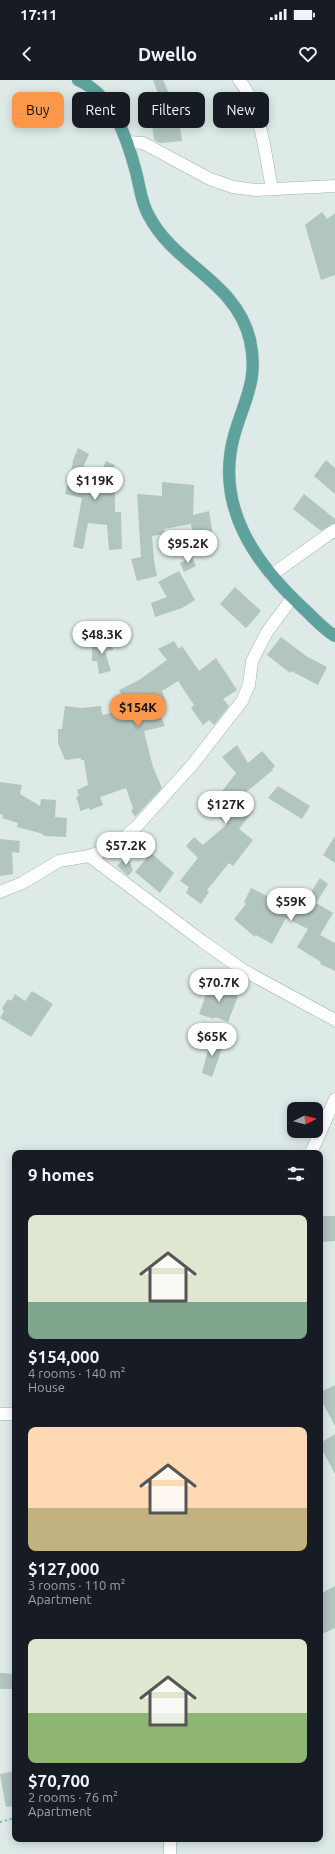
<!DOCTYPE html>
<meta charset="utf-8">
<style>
body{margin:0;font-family:Ubuntu,sans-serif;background:#242831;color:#f1f3f6;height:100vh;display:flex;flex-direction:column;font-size:15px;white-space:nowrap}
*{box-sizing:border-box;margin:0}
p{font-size:13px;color:#9ea1a6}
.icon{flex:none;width:22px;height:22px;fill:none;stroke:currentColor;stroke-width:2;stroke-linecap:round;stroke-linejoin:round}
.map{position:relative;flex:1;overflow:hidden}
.details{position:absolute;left:12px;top:1070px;width:311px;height:692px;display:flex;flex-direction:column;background:#171b24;border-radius:8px;box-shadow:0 2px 10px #0003}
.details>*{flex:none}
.guide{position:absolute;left:12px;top:12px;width:311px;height:36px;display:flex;gap:8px}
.needle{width:26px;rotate:84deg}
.tools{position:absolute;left:287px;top:1022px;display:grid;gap:8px}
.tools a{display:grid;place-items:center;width:36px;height:36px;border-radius:8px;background:#171b24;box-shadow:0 2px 10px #0003;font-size:20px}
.price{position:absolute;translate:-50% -34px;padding:0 9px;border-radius:14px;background:#fff;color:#222;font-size:13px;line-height:26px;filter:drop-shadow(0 1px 2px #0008)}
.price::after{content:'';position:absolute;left:50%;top:24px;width:12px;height:9px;margin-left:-6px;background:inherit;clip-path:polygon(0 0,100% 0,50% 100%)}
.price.active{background:#fa974b;color:#111}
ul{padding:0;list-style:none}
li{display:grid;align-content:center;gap:8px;height:212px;padding:0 16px}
li span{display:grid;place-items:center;height:124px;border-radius:8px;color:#555}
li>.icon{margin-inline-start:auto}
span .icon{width:72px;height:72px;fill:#fffc;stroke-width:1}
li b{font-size:17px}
h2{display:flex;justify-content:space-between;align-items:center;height:48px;padding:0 16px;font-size:17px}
.pill{padding:0 14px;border-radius:8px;background:#171b24;box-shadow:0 2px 10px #0003;font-size:14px;line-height:36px}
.pill.active{background:#fa974b;color:#111}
.status{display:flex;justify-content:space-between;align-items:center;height:28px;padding:0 20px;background:#171b24;direction:ltr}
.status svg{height:11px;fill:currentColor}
header{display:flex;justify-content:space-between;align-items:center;height:52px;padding:0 16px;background:#171b24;font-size:18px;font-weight:600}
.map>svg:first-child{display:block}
.building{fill:#b2c5c0}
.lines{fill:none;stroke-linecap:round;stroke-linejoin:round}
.minor-casing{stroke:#a0b2af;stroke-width:13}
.major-casing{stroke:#bcc4c3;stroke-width:13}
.path{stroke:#7bb0a9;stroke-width:2;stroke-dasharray:2 3;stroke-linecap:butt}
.minor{stroke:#fff;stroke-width:12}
.major{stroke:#5ea29e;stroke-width:12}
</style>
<div class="status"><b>17:11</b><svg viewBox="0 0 49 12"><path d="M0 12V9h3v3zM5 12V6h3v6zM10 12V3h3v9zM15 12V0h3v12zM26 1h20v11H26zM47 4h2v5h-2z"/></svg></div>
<header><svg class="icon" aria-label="back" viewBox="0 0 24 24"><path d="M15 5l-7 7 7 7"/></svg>Dwello<svg class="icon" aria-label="heart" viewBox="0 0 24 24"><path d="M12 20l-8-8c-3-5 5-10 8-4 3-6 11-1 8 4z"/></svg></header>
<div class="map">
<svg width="335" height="1774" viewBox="0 0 335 1774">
<rect width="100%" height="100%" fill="#ddeae7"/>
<path class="building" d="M153,0H163L171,18L173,41H179L182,61L160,63L154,60L152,44L158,43L155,24L161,22Z
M216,25L229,26L228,43L214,41Z
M322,132L327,139L335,133V195L321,200L305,145Z
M78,368L89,374L81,392L99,398L106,381L115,385L110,398L115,399V432H121L122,469L109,470L107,445L88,443L83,469L73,467L82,418L65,414L73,383H72Z
M326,380L335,388V414L314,396Z
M162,402L194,405L193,435L209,431L214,461H211L212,465L195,468L191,444L164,449L165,454L152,456L154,481L157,496L137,501L131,479L141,477L137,414L162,416Z
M304,414L335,439V443L321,451L293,429Z
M192,477L196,486L184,492L180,483Z
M179,491L195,520L182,528L155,537L151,523L167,517L158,502Z
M235,507L261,531L246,548L220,524Z
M281,557L306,576L327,587L318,605L291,591L290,593L267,575Z
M112,560L113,570L105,571L111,591L99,594L97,581H92V563Z
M174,561L179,569L182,566L199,591L216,578L237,610L223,619L229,626L214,645L209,640L203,645L191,628L194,625L178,601L162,611L166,622L157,625L165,646L144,651L153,687L162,708L135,737L131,731L133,728L126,708L100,717L103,725L90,730L89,728L80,731L79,725L76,717L79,716L77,710L88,705L84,680H81V678L65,680L58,663V649H62L65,626L81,628L101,626L102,635L129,629L119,610L139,600L167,580L158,569Z
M237,665L248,683L262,671L275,686L272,689L273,690L240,717L242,719L241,721L253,731L239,749L253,760L233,786L229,783L207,810L209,812L201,824L186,813L189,807L180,801L198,778L186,766L194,757L203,765L227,744L216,735L224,724L217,718L236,693L222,677Z
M0,702L22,705L20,714L40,726L41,719L56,720L55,737L67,738L66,757L45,756L40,753L17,747L18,743L2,738L3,735L0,734Z
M278,706L310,726L302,739L268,718Z
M335,756V783L323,775Z
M0,759L20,761L19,773L12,772L13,794L0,796Z
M151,773L174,793L160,813L135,792Z
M127,775L133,790L128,796L117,786Z
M320,798L328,804L316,823L333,833L320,855L335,863V891L320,884L321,882L297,867L308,849L286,838L272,864L256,855L255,857L234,839L246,824L244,822L251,808L291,828L295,818L305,822Z
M218,903L231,908L229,912L238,916L228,942L215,937L214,939L199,934L210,904L216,906Z
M32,911L53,924L31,957L0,938L4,931L2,928L8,919L11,921L15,914L25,921Z
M211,959L224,963L212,997L202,993Z
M320,1136H335V1161L320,1162Z
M335,1305V1346L320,1318V1312Z
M335,1354V1394L320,1366V1363Z
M335,1506V1548L320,1555V1514Z
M0,1593L15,1594V1609H0Z
M15,1691V1714H13L15,1726L6,1727L0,1694Z"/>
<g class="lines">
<g class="minor-casing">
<path id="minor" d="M239,0C260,23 266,78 272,109
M127,62L143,63L210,99L233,107L256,110L335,106
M271,495L335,450
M89,776L202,861L243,890L335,940
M0,812L22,803L59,781L89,776L106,770L117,764L137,746L193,684L242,621L249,605L252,581L267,552L292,518
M311,1073L335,1019
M0,1334H15
M170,1759V1774"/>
</g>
<g class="major-casing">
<path id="major" d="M78,0C113,15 127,58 136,92C140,107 141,123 149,136C175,186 236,201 250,260C259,301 244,320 234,356C215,426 254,482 303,528C313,537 323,549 335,556"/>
</g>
<path class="path" d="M0,1742L15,1738"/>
<use href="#minor" class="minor"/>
<use href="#major" class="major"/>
</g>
</svg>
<div class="tools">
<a><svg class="needle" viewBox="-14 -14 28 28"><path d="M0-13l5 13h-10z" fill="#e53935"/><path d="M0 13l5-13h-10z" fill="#9ea1a6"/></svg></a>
</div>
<b class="price" style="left:95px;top:421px">$119K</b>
<b class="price" style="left:188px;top:484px">$95.2K</b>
<b class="price" style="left:102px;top:575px">$48.3K</b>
<b class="price active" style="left:138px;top:648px">$154K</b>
<b class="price" style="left:226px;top:745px">$127K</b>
<b class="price" style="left:126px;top:786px">$57.2K</b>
<b class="price" style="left:291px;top:842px">$59K</b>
<b class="price" style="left:219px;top:923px">$70.7K</b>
<b class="price" style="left:212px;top:977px">$65K</b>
<div class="guide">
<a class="pill active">Buy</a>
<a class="pill">Rent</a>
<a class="pill">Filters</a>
<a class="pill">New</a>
</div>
<section class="details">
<h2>9 homes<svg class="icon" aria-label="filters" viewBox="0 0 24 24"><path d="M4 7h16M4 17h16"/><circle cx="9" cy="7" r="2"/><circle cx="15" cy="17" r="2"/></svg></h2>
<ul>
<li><span style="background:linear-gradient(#dfe7d0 70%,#7fa58c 0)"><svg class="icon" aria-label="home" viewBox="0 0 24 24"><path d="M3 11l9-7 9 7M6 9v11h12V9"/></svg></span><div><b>$154,000</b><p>4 rooms · 140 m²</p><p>House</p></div></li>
<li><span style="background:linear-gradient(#ffd9b3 65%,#c2b280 0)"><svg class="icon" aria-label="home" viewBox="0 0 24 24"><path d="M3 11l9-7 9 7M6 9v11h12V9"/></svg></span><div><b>$127,000</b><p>3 rooms · 110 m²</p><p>Apartment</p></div></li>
<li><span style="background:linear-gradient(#dfe7d0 60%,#8fb573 0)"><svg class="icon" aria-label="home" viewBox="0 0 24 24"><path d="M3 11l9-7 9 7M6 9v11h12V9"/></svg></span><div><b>$70,700</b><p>2 rooms · 76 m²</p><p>Apartment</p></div></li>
</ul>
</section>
</div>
